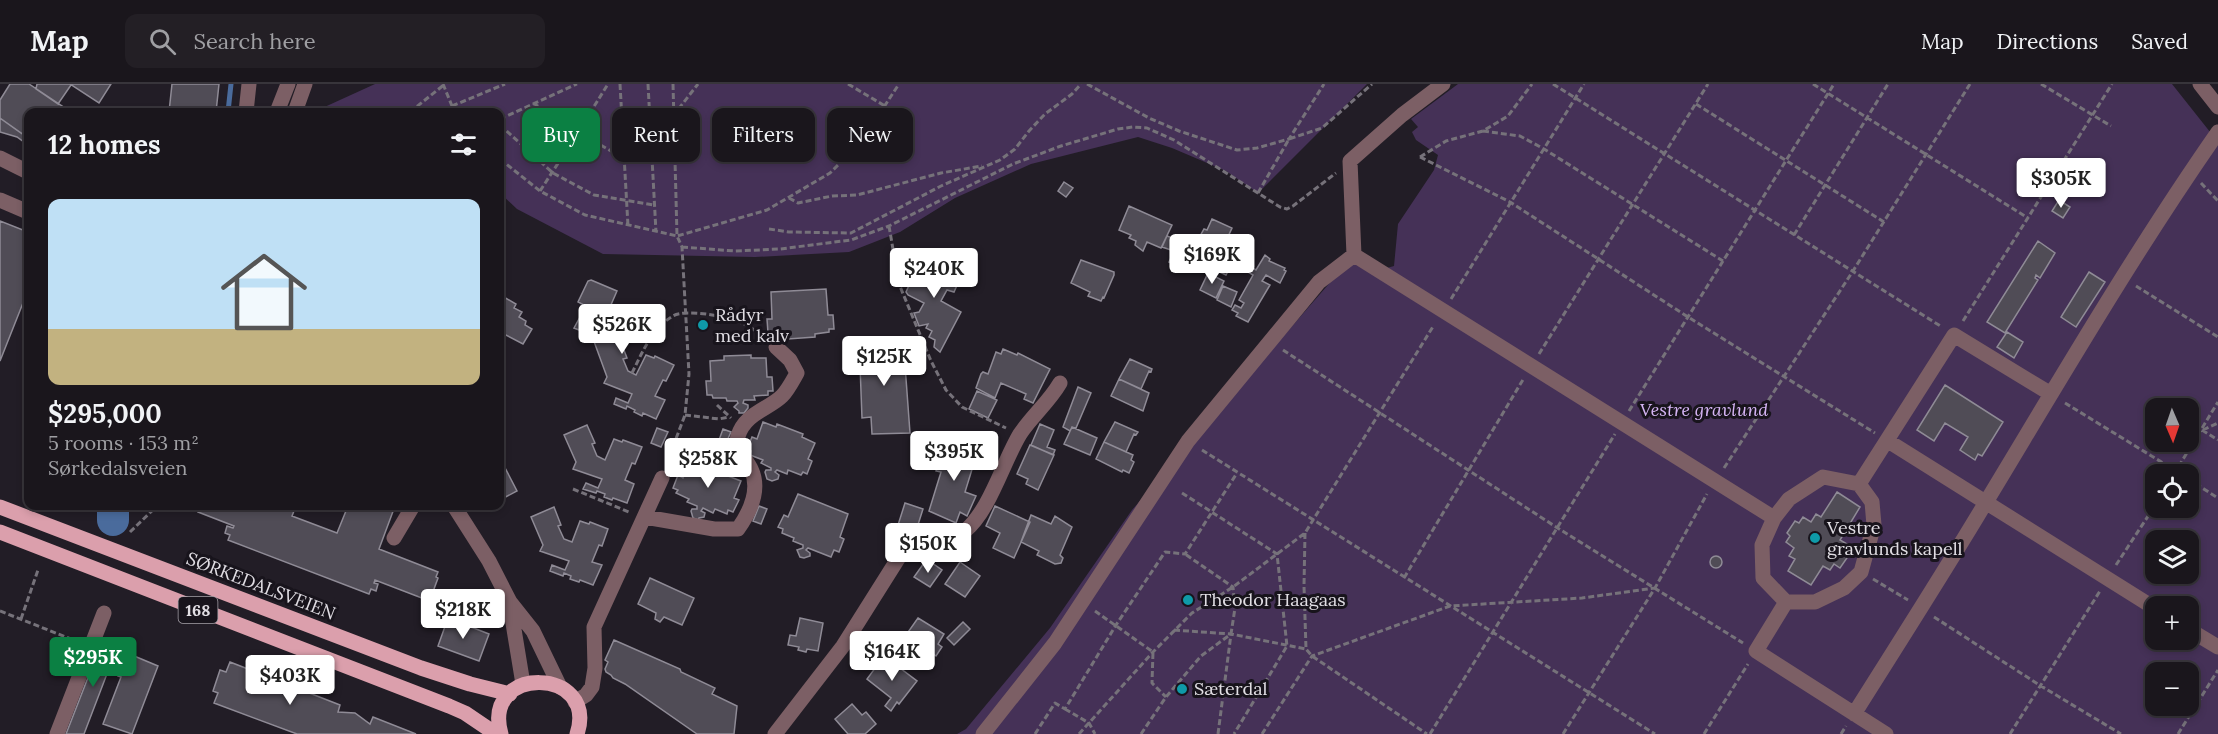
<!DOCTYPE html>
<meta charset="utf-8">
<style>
body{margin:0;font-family:Lora,serif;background:#231f25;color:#f1f3f6;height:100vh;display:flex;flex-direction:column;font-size:22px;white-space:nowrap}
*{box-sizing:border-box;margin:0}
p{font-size:20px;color:#9f9fa3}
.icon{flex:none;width:33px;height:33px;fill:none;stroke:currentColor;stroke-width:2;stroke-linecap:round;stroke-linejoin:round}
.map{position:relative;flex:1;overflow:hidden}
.side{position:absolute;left:24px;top:24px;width:480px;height:402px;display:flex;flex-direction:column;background:#1a161c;border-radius:12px;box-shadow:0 3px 9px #0003,0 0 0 2px #38353b}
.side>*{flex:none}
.hud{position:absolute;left:522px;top:24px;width:570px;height:54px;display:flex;gap:12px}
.needle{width:39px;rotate:178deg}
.buttons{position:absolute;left:2145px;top:314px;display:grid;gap:12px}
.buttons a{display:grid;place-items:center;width:54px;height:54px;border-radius:12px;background:#1a161c;box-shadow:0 3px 9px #0003,0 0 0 2px #38353b;font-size:30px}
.price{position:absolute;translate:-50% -51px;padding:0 14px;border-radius:6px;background:#fff;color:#222;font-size:20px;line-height:39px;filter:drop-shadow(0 2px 3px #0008)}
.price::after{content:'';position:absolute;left:50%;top:36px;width:18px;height:14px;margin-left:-9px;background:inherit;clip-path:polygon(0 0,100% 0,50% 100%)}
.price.on{background:#0b8043;color:#fff}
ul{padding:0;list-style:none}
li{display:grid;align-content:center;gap:12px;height:318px;padding:0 24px}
li span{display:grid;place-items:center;height:186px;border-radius:12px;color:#555}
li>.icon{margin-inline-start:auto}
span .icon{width:108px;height:108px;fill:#fffc;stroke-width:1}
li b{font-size:26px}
h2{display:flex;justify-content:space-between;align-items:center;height:72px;padding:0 24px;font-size:26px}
.tag{padding:0 21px;border-radius:12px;background:#1a161c;box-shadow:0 3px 9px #0003,0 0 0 2px #38353b;font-size:21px;line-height:54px}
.tag.on{background:#0b8043;color:#fff}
header{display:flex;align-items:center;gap:36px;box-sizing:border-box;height:84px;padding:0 30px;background:#1a161c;border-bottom:2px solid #38353b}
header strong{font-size:28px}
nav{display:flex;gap:33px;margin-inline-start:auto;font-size:21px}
.search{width:420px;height:54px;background:#231f25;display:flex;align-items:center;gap:15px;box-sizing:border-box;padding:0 21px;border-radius:12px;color:#9f9fa3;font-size:22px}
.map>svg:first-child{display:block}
.green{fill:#453157;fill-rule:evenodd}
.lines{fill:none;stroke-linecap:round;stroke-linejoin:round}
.stream{stroke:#4a6b9c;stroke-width:5}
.river{stroke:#4a6b9c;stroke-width:32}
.building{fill:#504c56;stroke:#8f8b96;stroke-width:1.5}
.path{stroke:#76727a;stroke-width:3;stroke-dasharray:6 3;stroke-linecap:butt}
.minor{stroke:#7c5f65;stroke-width:15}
.major{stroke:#db9fac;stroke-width:15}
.culture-dot{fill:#0f9aa8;stroke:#18141c;stroke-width:2}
.labels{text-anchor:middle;stroke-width:6;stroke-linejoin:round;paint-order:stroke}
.shield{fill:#18141c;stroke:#a5a1a8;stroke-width:1.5}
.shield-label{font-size:16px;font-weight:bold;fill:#e1dee4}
.poi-label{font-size:18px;fill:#e1dee4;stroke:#18141c;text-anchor:start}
.park-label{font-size:18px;font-style:italic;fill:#d6b5f5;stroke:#18141c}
.street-label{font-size:18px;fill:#e1dee4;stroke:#18141c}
</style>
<header>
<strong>Map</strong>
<div class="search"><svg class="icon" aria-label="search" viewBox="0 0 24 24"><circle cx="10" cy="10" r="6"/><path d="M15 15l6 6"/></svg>Search here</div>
<nav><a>Map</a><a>Directions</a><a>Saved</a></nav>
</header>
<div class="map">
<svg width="2218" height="650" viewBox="0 0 2218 650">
<rect width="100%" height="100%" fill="#221d26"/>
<path class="green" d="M375,0H1367L1258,109L1226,87L1172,64L1138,53L1031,80L955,114L900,148L849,168L755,173L603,170L517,125L500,109V28H318V26Z
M1458,0H2172L2218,58V650H957L966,645L1050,544L1132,426L1354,171L1377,187L1394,182L1398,140L1434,86L1438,71L1416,56L1412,48L1418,43L1411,35ZM2156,324H2188V357H2156ZM2156,390H2188V423H2156ZM2156,456H2188V489H2156ZM2156,522H2188V555H2156ZM2156,588H2188V621H2156Z"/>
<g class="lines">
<path class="stream" d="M228,28L231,0"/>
<path class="river" d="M113,436V422"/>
</g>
<path class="building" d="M10,0H29L71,28H28V54L0,34V16Z
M37,0H70L71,1L58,20L36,5Z
M70,0H111L99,19Z
M172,0H219L216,28H169Z
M0,34L28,54V61L17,53L0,48Z
M1064,98L1073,104L1066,113L1058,107Z
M2059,116L2070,123L2063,134L2052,127Z
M1129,122L1172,141L1161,164L1147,158L1143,167L1135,161L1136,157L1129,154L1131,151L1119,146Z
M1212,135L1232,144L1226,157L1228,158L1221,167L1235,174L1226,191L1194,176L1202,156L1199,154L1204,145L1207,146Z
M0,137L28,148V221L23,219L0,277Z
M1167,152L1188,160L1179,182L1169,178L1174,167L1162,163Z
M2038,157L2055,169L2040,194L2036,191L2035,194L2038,196L2005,249L1987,238Z
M927,170L948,182L943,192L958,199L954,208L947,206L941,217L961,228L940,268L934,263L935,256L929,253L932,247L926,244L928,240L919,242L914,229L919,228L924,219L908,211L906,208L923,171Z
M1265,171L1270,175L1269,177L1285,184L1284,186L1286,187L1280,199L1266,191L1262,197L1270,201L1248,238L1236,232L1238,229L1232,226L1235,221L1241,224L1244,219L1239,216L1253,191L1248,188L1251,183L1256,186Z
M1081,176L1114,188V191L1104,214L1103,213L1101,217L1088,212L1090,208L1071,199Z
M2089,188L2105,198L2076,243L2061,233Z
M1208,189L1224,197L1216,214L1200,206Z
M591,196L617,207L607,230L611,241L614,240L627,274L623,275L628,287L636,291L646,271L654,274L655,272L674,281L666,297L663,296L655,312L665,316L656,335L643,329L642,332L634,328L635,326L627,322L626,325L614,320L616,314L628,319L632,310L604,299L607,293L588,241L582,239L579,246L574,244L586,222L578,218L588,197Z
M1223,202L1237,208L1231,223L1217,216Z
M826,205L828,231H833L834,245H829V248L815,250V253L788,255V251L774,252V249H768L767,235H772L771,208Z
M502,212L516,220L514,224L522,228L519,233L526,237L525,241L532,245L523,260L500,248V215Z
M2007,248L2023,258L2014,274L1997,263Z
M880,253L881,263L902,261L903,281H905L910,349L872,350L871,333L862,334L859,255Z
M1003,265L1017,271L1018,269L1050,285L1033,319L1024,315L1026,310L1001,299L995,314L976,304L981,290L983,288L988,290L996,268L1001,270Z
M751,271V274H766L767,293H772L773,307H768V311L754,312L755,316H744L743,319L748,321V324L744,329H739V327L734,323L738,319L737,317H727L726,314H713L712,311H707L706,297H711L710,277L724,276V272Z
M1130,275L1152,285L1151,288L1149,287L1141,305L1119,295Z
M1119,295L1149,309L1143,327L1111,312Z
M1945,301L2003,338L1982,372L1978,370L1975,376L1960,366L1968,353L1945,339L1934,357L1917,346Z
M1078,303L1091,309L1076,344L1072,343L1070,347L1063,343Z
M977,307L997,316L988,334L969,325Z
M763,338L776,343L777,340L803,350L802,353L815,359L808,375L812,377L807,390L803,388L801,391L788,386L787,390L777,386L775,388L779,391L778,395L772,397L767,395L765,388L766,386H771V384L761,379L763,376L750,371L751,367L747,365L752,353L757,355Z
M1115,338L1138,348L1136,351L1134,350L1126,368L1104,358Z
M1040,340L1054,346L1047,363L1055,366L1053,371L1031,361Z
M587,341L595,359L592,360L597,372L605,376L614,355L622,358L623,356L642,363L635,380L632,379L625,396L634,400L627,419L613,414L612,416L604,413L605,410L597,407L596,409L583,405L586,399L598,404L602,395L573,385L576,378L564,351Z
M1072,343L1097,354L1090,371L1064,360Z
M657,344L668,348L661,363L651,359Z
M723,345L731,348L726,359L719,356Z
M950,357L970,360L969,363L978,366L965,408L976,412L967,432L960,428L956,439L929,427L941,388L936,387L940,373L945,375Z
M1104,358L1133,371L1131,376L1134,378L1129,389L1123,386L1122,388L1096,375Z
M1030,361L1054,371L1038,406L1026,400L1028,395L1017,390Z
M500,374L517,407L500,416Z
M690,377L702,382L704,378L729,388L728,392L741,397L734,414L739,416L733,428L728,426L727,430L715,425L713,429L703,424L701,427L705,429L704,433L699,434L698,436L693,434L691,427L692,425H697V422L687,418L689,415L676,409L678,406L673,404L678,391L683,394Z
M1837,408L1860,423L1840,456L1847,460L1843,467L1849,471L1840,484L1834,480L1830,486L1823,482L1811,501L1788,487L1795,475L1789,472L1794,464L1786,458L1790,452L1787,449L1795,437L1799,439L1803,433L1811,438L1816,430L1821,433Z
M798,410L848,430L840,453L844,455L839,468L834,466L831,473L808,464L806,466L810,469V472L804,474L800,473L797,466L803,464V461L793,457L794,454L782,449L783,445L778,443L784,431L788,433Z
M905,419L923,425L916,447L898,441Z
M196,422H296L292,432L337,449L348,422H395L379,465L438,488L436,493L438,494L434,505L437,507L435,513L429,511L427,516L375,496L374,499L378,500L376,507L371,505L369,510L228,456L230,451L225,449L227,442L233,444L234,442L198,428L200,423Z
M759,422L767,425L761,440L753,437Z
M995,422L1030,438L1014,474L993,464L1000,449L986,442Z
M554,423L561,441L558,442L564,455L572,458L580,437L589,440L590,438L608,445L602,462L599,461L592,478L602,481L593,501L580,496L579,498L570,495L571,492L564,489L563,492L550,487L552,481L565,486L569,477L540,467L543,461L531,433Z
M1031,431L1051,440L1055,432L1072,443L1060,471L1063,474L1061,479L1055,480L1037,471L1039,467L1021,458Z
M1710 478a6 6 0 1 1 12 0a6 6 0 1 1-12 0Z
M960,478L980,492L965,513L945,500Z
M924,479H932L942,486L930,503L914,493Z
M650,494L694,514L682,541L664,533L660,538L655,535L656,529L638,520Z
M448,534L489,550L479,577L438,562Z
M800,534L823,539L818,567L807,565L806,568L798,566L799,563L788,561L790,551L796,552Z
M918,534L944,550L938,560L942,563L936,572L924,563L921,567L910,560L913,556L906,551Z
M963,538L970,545L954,561L947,554Z
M103,555L118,561L84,650H66Z
M614,556L680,585L681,588L715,604L712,610L737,622L734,650H697L625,600L613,594L611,591L606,588L605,585L608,578L605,576Z
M127,569L158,582L132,650L103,640L121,593L118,592Z
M884,572L917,597L899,620L897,618L891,627L885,622L891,614L867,595Z
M230,578L340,621L338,628L355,629L370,640L373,633L416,650H297L214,619L218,609L213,607L220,586L226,588Z
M852,620L862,631L866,628L876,640L865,650H848L835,635Z"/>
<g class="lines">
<path class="path" d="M443,0L452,22L457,28
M620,0L628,142
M648,0L656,148
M673,0L677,152L767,126L830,89L861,58L899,0
M848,0L885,22
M1087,0L1149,34L1179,47L1237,66L1257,64L1289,55L1324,0
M1553,0L1942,243
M1813,0L2028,134
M2041,0L2111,42
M533,19L571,43
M1696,20L1884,138
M452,22L505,0
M410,28L445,0
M673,32L698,0
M500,35L577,0
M573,40L587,49L583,55L569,46Z
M500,41L553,89L594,111L654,121
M580,45L608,0
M1483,47L1520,52L1544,65L1723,177
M585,52L625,75
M1420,73L1510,118L1688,233L1875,349
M1420,73L1446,57L1483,47L1508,32L1532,0
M500,75L540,107L585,131L677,152L682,163L689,290L685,331L666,381
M2201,99L2218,117
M540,107L577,50
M1258,109L1289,55L1322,44L1372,0
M789,114L798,119L832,112L857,111L941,89L982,82
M889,142L899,200L931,277L946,306L962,323L1006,344
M769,145L789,148L851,149L941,102L1000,76L1015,65L1029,47L1045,30L1072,10L1081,0
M1794,151L1888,0
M682,163L735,167L780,165L851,156L889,142L1013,80L1061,62L1118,45L1133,43L1147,44L1174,56L1280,123L1287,125L1293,122L1336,89
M2136,202L2218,253
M1451,215L1584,0
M1963,237L2112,0
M1283,266L1556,443L1743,559
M1539,270L1708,0
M632,289C642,269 652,244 673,232C687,224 731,233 746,241C753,244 759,250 765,255
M2065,319L2181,390
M717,321L731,334
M1629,327L1834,0
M685,331L719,335L729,333
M2202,346L2218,356
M2203,346L2218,339
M1202,366L1655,650
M1724,384L1853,187L1970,0
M2174,390L2218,318
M2188,395L2218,414
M573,405L629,428
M1182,409L1277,470L1287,562L1234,650
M130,448L157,422
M1305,449L1304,502L1306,565L1312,572L1427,650
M2116,481L2156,420
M1404,494L1524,294
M1873,495L1908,516
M0,527L76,557
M1095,527L1153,568L1152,599L1166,613
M1934,533L2041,602L2121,650
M21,535L38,486
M1174,546L1231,550L1306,565
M1065,625L1089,639L1095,650
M1035,650L1055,619L1065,625L1116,541L1165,468L1185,470L1237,389
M1079,650L1153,568L1192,529L1233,503L1305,449L1434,241
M1141,650L1166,613L1201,572L1231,550L1235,524L1233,503L1185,470
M1218,650L1231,550
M1262,650L1312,572L1450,522L1582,514L1655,504
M1430,650L1615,350
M1563,650L1655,504L1707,410
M1704,650L1748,580
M1841,650L1846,642
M2010,650L2100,507
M2178,650L2218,586"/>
<path class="minor" d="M2200,0L2218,23
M246,28L249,0
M277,28L288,0
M295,28L305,0
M0,74L28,88
M0,116L28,128
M1354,171L1774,434
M1354,171L1350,77L1402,31L1443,0
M1888,357L2156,525
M1823,393L1859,400L1872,418L1874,441L1861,488L1844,504L1815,518H1786L1763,494L1762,461L1774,434L1789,415Z
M1859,400L1954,251L2051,310
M454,422L489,477L510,518L533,547L560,603
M645,433L714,445H738C750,428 761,406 751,385C746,374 734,365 738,352C745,329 769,325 782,312C788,306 793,296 797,289L790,276L776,263
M394,454L413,422
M1786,518L1756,567L1886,650
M510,521L523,600
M2188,545L2218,563
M575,618L586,611L592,603L595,584L594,543L662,394
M1854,630C1898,560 1943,490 1986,418C2061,294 2135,167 2218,48
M57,650L104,529
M775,650L843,562L901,470C919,453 947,462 965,447C990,426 1003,378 1020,350C1032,332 1049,318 1060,299
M983,650L1055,559L1188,357L1319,198L1354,171"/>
<path class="major" d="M0,423L421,584L470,600L510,610
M0,448L449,622L465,629L496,650
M501,650C481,580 599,583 577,650"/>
</g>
<g class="culture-dot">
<circle cx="703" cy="241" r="6"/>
<circle cx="1815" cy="454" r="6"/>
<circle cx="1188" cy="516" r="6"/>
<circle cx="1182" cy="605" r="6"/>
</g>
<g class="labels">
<rect class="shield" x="178.5" y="513" width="39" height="26" rx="4.5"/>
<g class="shield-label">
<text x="198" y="532">168</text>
</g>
<g class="poi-label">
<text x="715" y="237">Rådyr<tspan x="715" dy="21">med kalv</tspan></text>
<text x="1827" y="450">Vestre<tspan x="1827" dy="21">gravlunds kapell</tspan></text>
<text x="1200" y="522">Theodor Haagaas</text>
<text x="1194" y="611">Sæterdal</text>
</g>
<g class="park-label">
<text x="1704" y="332">Vestre gravlund</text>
</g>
<g class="street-label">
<text transform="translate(261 502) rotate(21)" y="6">SØRKEDALSVEIEN</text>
</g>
</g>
</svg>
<div class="buttons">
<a><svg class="needle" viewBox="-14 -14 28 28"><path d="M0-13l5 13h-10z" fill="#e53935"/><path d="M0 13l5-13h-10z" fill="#9f9fa3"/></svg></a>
<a><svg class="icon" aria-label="locate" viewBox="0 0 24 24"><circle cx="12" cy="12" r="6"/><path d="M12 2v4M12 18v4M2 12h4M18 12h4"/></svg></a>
<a><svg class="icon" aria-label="layers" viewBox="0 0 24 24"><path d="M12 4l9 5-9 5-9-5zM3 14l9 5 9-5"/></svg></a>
<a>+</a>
<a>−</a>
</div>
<b class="price" style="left:2061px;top:125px">$305K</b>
<b class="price" style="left:1212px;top:201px">$169K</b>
<b class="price" style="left:934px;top:215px">$240K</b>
<b class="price" style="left:622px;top:271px">$526K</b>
<b class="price" style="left:884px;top:303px">$125K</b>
<b class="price" style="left:954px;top:398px">$395K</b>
<b class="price" style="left:708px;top:405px">$258K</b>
<b class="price" style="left:928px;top:490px">$150K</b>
<b class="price" style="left:463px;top:556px">$218K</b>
<b class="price" style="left:892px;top:598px">$164K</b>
<b class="price on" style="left:93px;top:604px">$295K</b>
<b class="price" style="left:290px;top:622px">$403K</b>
<div class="hud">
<a class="tag on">Buy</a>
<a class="tag">Rent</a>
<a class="tag">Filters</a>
<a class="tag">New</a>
</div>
<section class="side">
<h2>12 homes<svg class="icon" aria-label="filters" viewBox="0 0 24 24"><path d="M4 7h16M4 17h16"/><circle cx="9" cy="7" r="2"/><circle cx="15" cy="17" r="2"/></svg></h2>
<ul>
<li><span style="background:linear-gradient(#bfe0f5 70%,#c2b280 0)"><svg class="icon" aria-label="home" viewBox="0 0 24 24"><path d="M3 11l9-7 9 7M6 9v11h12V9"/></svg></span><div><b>$295,000</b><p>5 rooms · 153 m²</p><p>Sørkedalsveien</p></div></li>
</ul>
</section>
</div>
